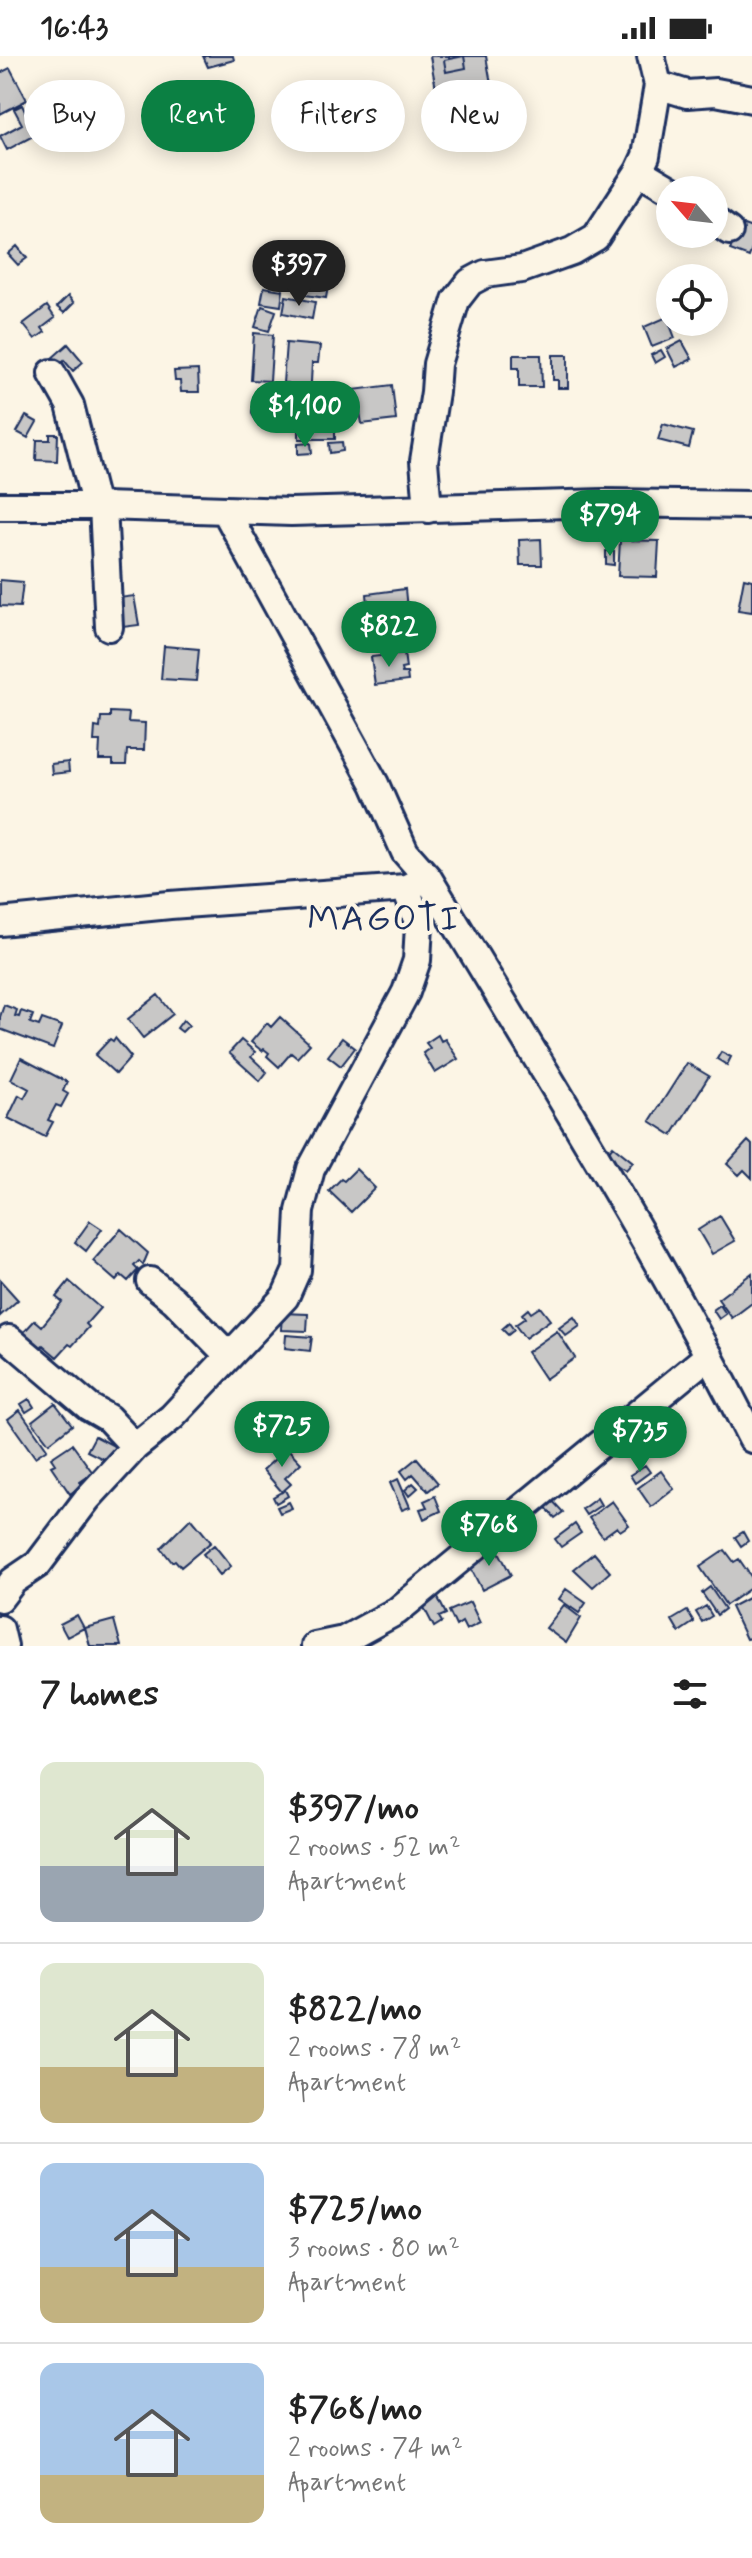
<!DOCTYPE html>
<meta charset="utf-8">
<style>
body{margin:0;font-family:Mynerve,sans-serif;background:#f2f2f2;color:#222;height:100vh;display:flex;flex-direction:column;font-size:30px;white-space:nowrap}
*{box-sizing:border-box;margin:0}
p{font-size:26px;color:#767676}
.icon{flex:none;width:44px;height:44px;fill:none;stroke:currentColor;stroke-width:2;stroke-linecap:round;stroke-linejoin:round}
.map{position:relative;height:1590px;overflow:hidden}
.sheet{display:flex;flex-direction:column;background:#fff;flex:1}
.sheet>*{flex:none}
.guide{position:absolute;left:24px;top:24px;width:704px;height:72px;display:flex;gap:16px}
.needle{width:52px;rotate:298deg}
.buttons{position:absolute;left:656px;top:120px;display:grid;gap:16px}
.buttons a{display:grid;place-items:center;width:72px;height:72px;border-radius:50%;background:#fff;box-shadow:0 4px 20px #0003;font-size:40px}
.price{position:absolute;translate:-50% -68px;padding:0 18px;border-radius:28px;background:#0b8043;color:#fff;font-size:26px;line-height:52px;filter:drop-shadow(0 2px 4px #0008)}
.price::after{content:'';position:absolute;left:50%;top:48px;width:24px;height:18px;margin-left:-12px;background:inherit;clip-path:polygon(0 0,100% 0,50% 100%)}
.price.current{background:#222;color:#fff}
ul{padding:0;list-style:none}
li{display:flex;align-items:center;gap:24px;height:200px;padding:0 40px}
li+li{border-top:2px solid #e0e0e0}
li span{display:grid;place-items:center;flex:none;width:224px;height:160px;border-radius:16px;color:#555}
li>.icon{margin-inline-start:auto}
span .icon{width:96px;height:96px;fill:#fffc;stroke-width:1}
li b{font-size:34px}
h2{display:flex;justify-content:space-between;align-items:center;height:96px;padding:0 40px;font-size:34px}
.chip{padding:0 28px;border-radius:36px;background:#fff;box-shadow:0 4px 20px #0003;font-size:28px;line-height:72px}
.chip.current{background:#0b8043;color:#fff}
.status{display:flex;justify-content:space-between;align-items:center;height:56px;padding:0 40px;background:#fff;direction:ltr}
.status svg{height:22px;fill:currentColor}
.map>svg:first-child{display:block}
.building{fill:#c8c7c6;stroke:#1b2f5e;stroke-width:2;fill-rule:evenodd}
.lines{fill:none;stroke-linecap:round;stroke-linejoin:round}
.minor-casing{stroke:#1b2f5e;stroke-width:32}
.minor{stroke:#fcf5e5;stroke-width:26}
.labels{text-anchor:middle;stroke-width:8;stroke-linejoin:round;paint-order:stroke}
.quarter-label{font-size:36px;letter-spacing:2px;fill:#1b2f5e;stroke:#fcf5e5}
</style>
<div class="status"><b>16:43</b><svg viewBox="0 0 49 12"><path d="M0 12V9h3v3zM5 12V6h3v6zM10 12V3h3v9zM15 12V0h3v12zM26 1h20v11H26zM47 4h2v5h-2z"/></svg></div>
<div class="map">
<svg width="752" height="1590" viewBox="0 0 752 1590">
<rect width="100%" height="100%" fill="#fcf5e5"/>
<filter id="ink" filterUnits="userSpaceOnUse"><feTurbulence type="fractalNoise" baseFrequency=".0125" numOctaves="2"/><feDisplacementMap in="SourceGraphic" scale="16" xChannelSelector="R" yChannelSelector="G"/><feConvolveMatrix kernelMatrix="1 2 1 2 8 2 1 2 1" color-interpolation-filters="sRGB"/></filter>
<g filter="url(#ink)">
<path class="building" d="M203,0H233L234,4L208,11Z
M430,0H486L493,39L474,43L475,48L459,51L458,45L439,49ZM464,0L466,12L446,16L444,4Z
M464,0L466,12L446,16L444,4Z
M10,12L27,44L0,58V17Z
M22,49L29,64L45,56L52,70L7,94L0,80L22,68L14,53Z
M741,168L752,172V193L749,201L730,194Z
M17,190L27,202L18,209L8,198Z
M296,214L309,216L308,223L294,221Z
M307,227L328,230L326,242L305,239Z
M264,231L283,234L281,250L261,247Z
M68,240L74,247L64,257L57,251Z
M286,240L315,246L312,263L283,257Z
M47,250L55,262L42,272L45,276L35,283L23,268Z
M262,250L276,255L269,275L255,271Z
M667,261L675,282L652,291L644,271Z
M254,277L273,279L270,325L251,324Z
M682,285L692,303L676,311L667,293Z
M286,287L320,290L318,307H312L310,345L287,343L288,327H283Z
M68,288L83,306L73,315L64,304L58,310L51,303Z
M661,294L665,301L655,307L651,299Z
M513,299H541L542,331H519V312H513Z
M553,299H568V332H558V324H553Z
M198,314L199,336H181L180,325H175L174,315Z
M263,328L270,329L269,342H262Z
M392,329L396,364L362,368L360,356H356L353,334Z
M252 356a7 7 0 1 1 14 0a7 7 0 1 1-14 0Z
M26,360L37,366L28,382L17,376Z
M335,366V383H299V367Z
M663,368L693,376L689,392L658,384Z
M50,378H58L57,405L36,404L37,384H50Z
M342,386L343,395L330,397L329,387Z
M311,387L312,397L298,398V388Z
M541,483L542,509H520L519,484Z
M620,484L659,485L657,521L618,520Z
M606,495H614V509L606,508Z
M744,522L752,524V556L738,554Z
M0,524L23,526L20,551L0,550Z
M405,533L408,563L370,568L367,538Z
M134,540L139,569L115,572L111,543Z
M164,590L199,593L196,625L161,623Z
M404,597L406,612L401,613L402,617H407L408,625L375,629L371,601Z
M110,656L129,657L128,666L145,667L144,694H127L126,709H113V704H99L100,685H94L95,671L100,672L101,661H110Z
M68,706L69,716L52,718L51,708Z
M158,939L173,958L143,982L128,963Z
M4,949L17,954L15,960L19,961L21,955L33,959L30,967L39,970L42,963L62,970L53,993L0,973V961Z
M280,961L310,988L297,1002L291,997L279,1011L267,1000L269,997L264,993L262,995L251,986L267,967L271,971Z
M183,964L189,969L182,976L177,972Z
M438,979L441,985L445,983L458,1003L435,1017L423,997L430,992L426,987Z
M115,982L131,1001L116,1018L95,999L110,983L113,985Z
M342,982L355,992L341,1010L328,1000Z
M241,984L255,996L251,1001L267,1016L260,1025L229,997Z
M721,996L731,1001L727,1009L717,1003Z
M21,1002L67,1026L63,1035L68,1038L61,1051L56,1049L48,1064L53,1066L45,1081L8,1062L19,1039L24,1042L29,1033L11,1023Z
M687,1007L709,1020L672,1079L650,1065Z
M748,1085L752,1089V1122L744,1114L739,1119L727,1108Z
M613,1090L633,1106L626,1114L606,1099Z
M356,1113L375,1132L351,1156L329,1135L341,1123L344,1125Z
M720,1160L735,1185L712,1198L698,1174Z
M90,1165L102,1173L86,1195L75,1186Z
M121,1173L148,1197L143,1209L139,1205L134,1210L138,1214L128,1225L121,1219L116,1225L93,1205Z
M752,1217V1247L732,1262L718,1243Z
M0,1224L18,1244L0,1260Z
M69,1225L100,1252L86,1268L89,1271L72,1290L69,1288L57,1301L43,1289L40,1292L23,1277L35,1264L42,1270L62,1246L56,1241Z
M720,1249L726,1258L719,1263L713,1254Z
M540,1251L550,1264L525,1282L515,1269L525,1262L522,1258L528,1253L531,1257Z
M282,1257L308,1258L307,1275L281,1274Z
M574,1261L580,1270L566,1280L559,1272Z
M509,1267L514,1274L508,1279L502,1273Z
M557,1275L575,1302L545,1323L527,1296Z
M286,1279L312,1281L310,1295L285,1292Z
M29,1343L34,1351L26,1356L21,1348Z
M55,1347L72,1369L49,1387L32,1365Z
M20,1354L47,1393L35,1401L8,1363Z
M95,1380L116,1391L109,1406L87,1395Z
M72,1388L93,1417L80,1426L82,1429L70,1438L51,1410L55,1408L51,1402Z
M287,1392L301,1407L285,1422L291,1428L282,1436L263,1414Z
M417,1402L438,1427L428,1435L413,1418L407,1423L401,1415Z
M645,1409L650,1416L635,1427L630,1419Z
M661,1415L674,1433L651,1451L638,1432Z
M398,1423L410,1451L402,1454L390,1427Z
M413,1427L418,1432L409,1440L405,1434Z
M285,1434L288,1440L276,1447L273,1441Z
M435,1440L441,1455L424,1463L420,1453L427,1451L424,1445Z
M549,1441L563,1456L555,1462L542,1447Z
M597,1442L601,1449L586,1459L582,1453Z
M612,1445L629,1469L620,1475L617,1471L603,1481L589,1462Z
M289,1446L292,1452L280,1457L277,1451Z
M191,1462L211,1486L181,1511L175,1504L172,1506L161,1492Z
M575,1468L581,1477L561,1491L555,1483Z
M743,1476L748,1485L741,1490L735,1481Z
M214,1489L231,1510L220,1519L203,1498Z
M496,1490L511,1519L482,1534L467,1505Z
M725,1494L734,1506L739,1503L752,1522V1531L726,1549L700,1511Z
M594,1497L610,1516L593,1531L574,1513Z
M710,1531L725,1553L717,1559L702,1537Z
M566,1533L586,1547L579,1557L559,1543Z
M435,1536L446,1558L439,1561L442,1566L434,1571L420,1544Z
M752,1540V1587L750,1582L746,1583L731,1551Z
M470,1546L480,1567L466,1574L462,1566L456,1570L449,1555Z
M564,1549L581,1562L566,1587L546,1572Z
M706,1550L712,1560L702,1566L696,1556Z
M687,1555L694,1566L679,1576L672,1564Z
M77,1559L84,1572L67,1581L60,1568Z
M114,1564L121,1590H90L85,1572Z"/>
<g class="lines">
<g class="minor-casing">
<path id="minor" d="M658,29L687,38L716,36L752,43
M639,115L671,134
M714,164L729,175
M52,317L70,349L96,451
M0,450H103L291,456L604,447L752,449
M103,450L109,571
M428,453L424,405L435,336L437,308L456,244L470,226L485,218L522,213L572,195L596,181L639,115L646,100L658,29L651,0
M225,454L375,728L405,796L428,822C539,1007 655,1190 752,1383
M0,866L170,849L406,832L421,825
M150,1225L174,1244L229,1300
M9,1283L89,1351L108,1362L135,1391
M0,1542L13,1525L38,1508L87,1443L135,1391L172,1361L285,1241L297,1214L300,1155L311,1113L406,936L417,904L419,869L406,832
M0,1573L4,1590
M315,1590L344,1584L397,1555L709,1299"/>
</g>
<use href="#minor" class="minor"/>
</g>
</g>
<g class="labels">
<g class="quarter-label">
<text x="384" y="874">MAGOTI</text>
</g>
</g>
</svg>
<div class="buttons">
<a><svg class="needle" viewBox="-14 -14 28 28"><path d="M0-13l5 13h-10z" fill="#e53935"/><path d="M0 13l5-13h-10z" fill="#767676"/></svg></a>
<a><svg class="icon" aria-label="locate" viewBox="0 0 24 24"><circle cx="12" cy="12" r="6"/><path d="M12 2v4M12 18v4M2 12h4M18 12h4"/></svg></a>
</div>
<b class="price current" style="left:299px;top:252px">$397</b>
<b class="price" style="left:305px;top:393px">$1,100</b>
<b class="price" style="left:610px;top:502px">$794</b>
<b class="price" style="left:389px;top:613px">$822</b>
<b class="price" style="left:282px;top:1413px">$725</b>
<b class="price" style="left:640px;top:1418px">$735</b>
<b class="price" style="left:489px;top:1512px">$768</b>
<div class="guide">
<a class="chip">Buy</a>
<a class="chip current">Rent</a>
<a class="chip">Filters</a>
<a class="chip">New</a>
</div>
</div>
<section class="sheet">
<h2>7 homes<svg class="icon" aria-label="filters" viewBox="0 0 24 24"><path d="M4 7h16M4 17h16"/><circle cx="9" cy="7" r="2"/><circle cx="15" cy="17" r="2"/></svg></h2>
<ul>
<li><span style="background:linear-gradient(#dfe7d0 65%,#9aa5b1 0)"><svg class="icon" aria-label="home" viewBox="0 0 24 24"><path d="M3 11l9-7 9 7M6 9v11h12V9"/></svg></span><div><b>$397/mo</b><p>2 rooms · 52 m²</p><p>Apartment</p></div></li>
<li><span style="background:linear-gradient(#dfe7d0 65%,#c2b280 0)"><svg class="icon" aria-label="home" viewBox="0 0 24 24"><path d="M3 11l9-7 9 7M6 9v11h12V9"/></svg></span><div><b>$822/mo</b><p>2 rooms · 78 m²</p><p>Apartment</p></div></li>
<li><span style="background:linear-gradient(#a9c7e8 65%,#c2b280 0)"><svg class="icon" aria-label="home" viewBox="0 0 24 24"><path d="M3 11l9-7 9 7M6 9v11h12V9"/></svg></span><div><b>$725/mo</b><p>3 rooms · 80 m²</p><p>Apartment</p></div></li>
<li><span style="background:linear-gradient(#a9c7e8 70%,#c2b280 0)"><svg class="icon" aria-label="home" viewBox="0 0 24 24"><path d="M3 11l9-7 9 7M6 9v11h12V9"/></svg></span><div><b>$768/mo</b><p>2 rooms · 74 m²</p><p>Apartment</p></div></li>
</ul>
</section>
